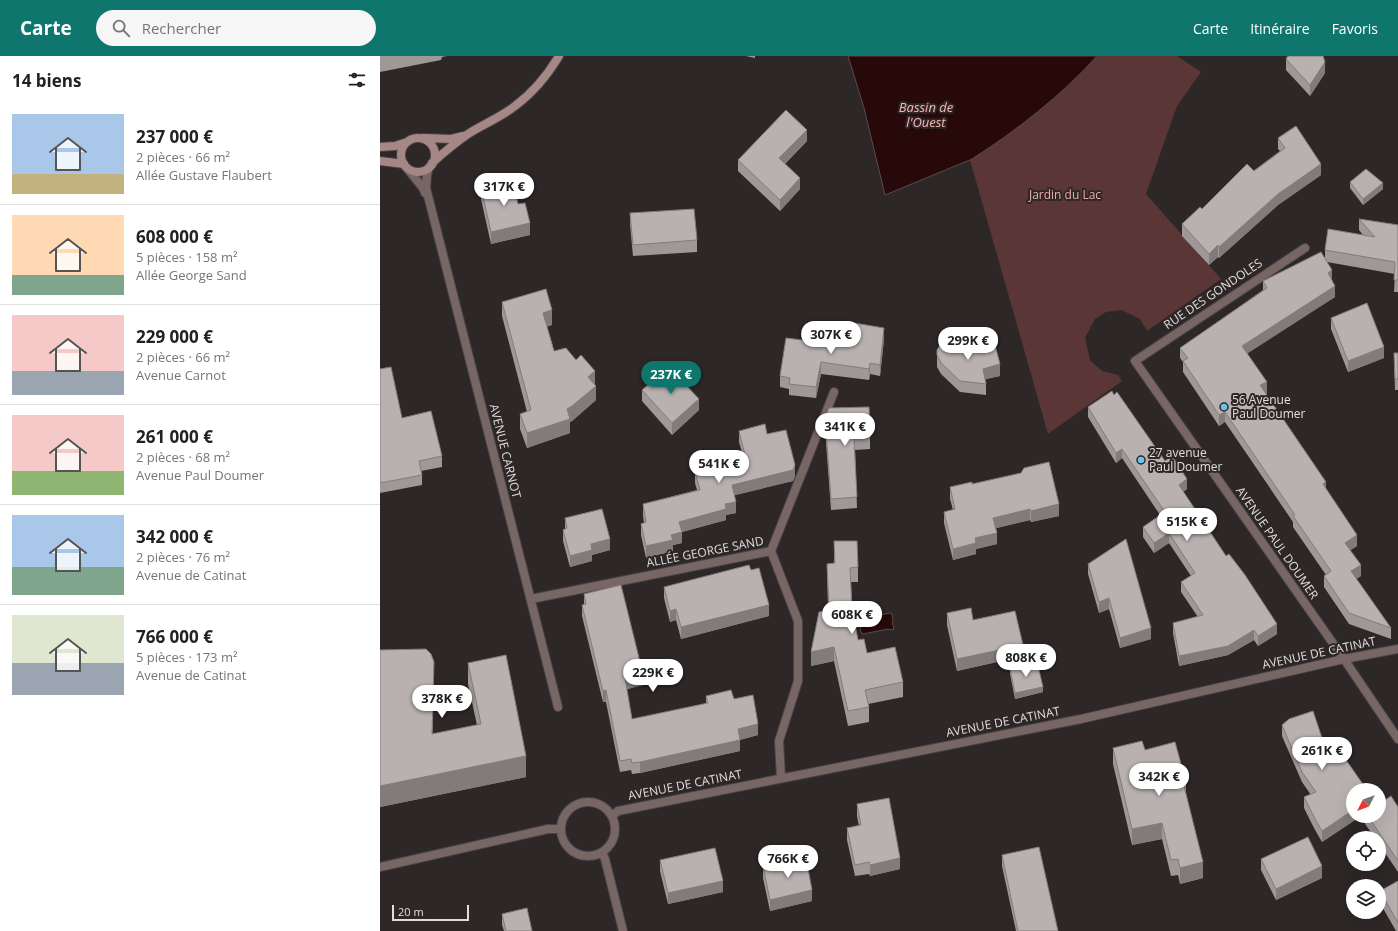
<!DOCTYPE html>
<html lang="fr">
<meta charset="utf-8">
<style>
body{margin:0;font-family:"Open Sans",sans-serif;background:#f6f6f6;color:#222;height:100vh;display:flex;flex-direction:column;font-size:15px;white-space:nowrap}
*{box-sizing:border-box;margin:0}
p{font-size:13px;color:#767676}
.icon{flex:none;width:22px;height:22px;fill:none;stroke:currentColor;stroke-width:2;stroke-linecap:round;stroke-linejoin:round}
.map{position:relative;flex:1;overflow:hidden}
.drawer{display:flex;flex-direction:column;background:#fff;width:380px}
.drawer>*{flex:none}
.needle{width:26px;rotate:228deg}
.buttons{position:absolute;left:966px;top:727px;display:grid;gap:8px}
.buttons a{display:grid;place-items:center;width:40px;height:40px;border-radius:50%;background:#fff;box-shadow:0 4px 16px #0002;font-size:20px}
.scale{position:absolute;left:12px;bottom:10px;width:77px;box-sizing:border-box;padding-left:4px;border:2px solid #e0dddc;border-top:0;font-size:11px;line-height:14px;white-space:nowrap;color:#e0dddc;-webkit-text-stroke:3px #2d2727;paint-order:stroke}
.price{position:absolute;translate:-50% -34px;padding:0 9px;border-radius:14px;background:#fff;color:#222;font-size:13px;line-height:26px;filter:drop-shadow(0 1px 2px #0008)}
.price::after{content:'';position:absolute;left:50%;top:24px;width:12px;height:9px;margin-left:-6px;background:inherit;clip-path:polygon(0 0,100% 0,50% 100%)}
.price.selected{background:#0f766e;color:#fff}
ul{padding:0;list-style:none}
li{display:flex;align-items:center;gap:12px;height:100px;padding:0 12px}
li+li{border-top:1px solid #e0e0e0}
li span{display:grid;place-items:center;flex:none;width:112px;height:80px;border-radius:0px;color:#555}
li>.icon{margin-inline-start:auto}
span .icon{width:48px;height:48px;fill:#fffc;stroke-width:1}
li b{font-size:17px}
h2{display:flex;justify-content:space-between;align-items:center;height:48px;padding:0 12px;font-size:17px}
header{display:flex;align-items:center;gap:24px;box-sizing:border-box;height:56px;padding:0 20px;background:#0f766e;color:#fff}
header strong{font-size:19px}
nav{display:flex;gap:22px;margin-inline-start:auto;font-size:14px}
.search{width:280px;height:36px;background:#f6f6f6;display:flex;align-items:center;gap:10px;box-sizing:border-box;padding:0 14px;border-radius:22px;color:#767676;font-size:15px}
main{display:flex;flex:1;min-height:0}
.map>svg:first-child{display:block}
.green{fill:#5a3636}
.water{fill:#28090a;stroke:#5f4949}
.lines{fill:none;stroke-linecap:round;stroke-linejoin:round}
.street-casing{stroke:#4a4444;stroke-width:10}
.secondary-casing{stroke:#4a4444;stroke-width:10}
.street{stroke:#786665;stroke-width:8}
.secondary{stroke:#a58886;stroke-width:8}
.wall{fill:#9e9897}
.shaded-wall{fill:#817c7b}
.building{fill:#b8b1b0;stroke:#817c7b}
.poi-dot{fill:#68c4f0;stroke:#2d2727;stroke-width:1.5}
.labels{text-anchor:middle;stroke-width:4;stroke-linejoin:round;paint-order:stroke}
.park-label{font-size:12px;fill:#f0aaa8;stroke:#2d2727}
.street-label{font-size:12px;fill:#e0dddc;stroke:#2d2727}
.poi-label{font-size:12px;fill:#e0dddc;stroke:#2d2727;text-anchor:start}
.water-label{font-size:13px;font-style:italic;fill:#fcb5b3;stroke:#2d2727}
</style>
<header>
<strong>Carte</strong>
<div class="search"><svg class="icon" aria-label="search" viewBox="0 0 24 24"><circle cx="10" cy="10" r="6"/><path d="M15 15l6 6"/></svg>Rechercher</div>
<nav><a>Carte</a><a>Itinéraire</a><a>Favoris</a></nav>
</header>
<main>
<section class="drawer">
<h2>14 biens<svg class="icon" aria-label="filters" viewBox="0 0 24 24"><path d="M4 7h16M4 17h16"/><circle cx="9" cy="7" r="2"/><circle cx="15" cy="17" r="2"/></svg></h2>
<ul>
<li><span style="background:linear-gradient(#a9c7e8 75%,#c2b280 0)"><svg class="icon" aria-label="home" viewBox="0 0 24 24"><path d="M3 11l9-7 9 7M6 9v11h12V9"/></svg></span><div><b>237 000 €</b><p>2 pièces · 66 m²</p><p>Allée Gustave Flaubert</p></div></li>
<li><span style="background:linear-gradient(#ffd9b3 75%,#7fa58c 0)"><svg class="icon" aria-label="home" viewBox="0 0 24 24"><path d="M3 11l9-7 9 7M6 9v11h12V9"/></svg></span><div><b>608 000 €</b><p>5 pièces · 158 m²</p><p>Allée George Sand</p></div></li>
<li><span style="background:linear-gradient(#f6c9c9 70%,#9aa5b1 0)"><svg class="icon" aria-label="home" viewBox="0 0 24 24"><path d="M3 11l9-7 9 7M6 9v11h12V9"/></svg></span><div><b>229 000 €</b><p>2 pièces · 66 m²</p><p>Avenue Carnot</p></div></li>
<li><span style="background:linear-gradient(#f6c9c9 70%,#8fb573 0)"><svg class="icon" aria-label="home" viewBox="0 0 24 24"><path d="M3 11l9-7 9 7M6 9v11h12V9"/></svg></span><div><b>261 000 €</b><p>2 pièces · 68 m²</p><p>Avenue Paul Doumer</p></div></li>
<li><span style="background:linear-gradient(#a9c7e8 65%,#7fa58c 0)"><svg class="icon" aria-label="home" viewBox="0 0 24 24"><path d="M3 11l9-7 9 7M6 9v11h12V9"/></svg></span><div><b>342 000 €</b><p>2 pièces · 76 m²</p><p>Avenue de Catinat</p></div></li>
<li><span style="background:linear-gradient(#dfe7d0 60%,#9aa5b1 0)"><svg class="icon" aria-label="home" viewBox="0 0 24 24"><path d="M3 11l9-7 9 7M6 9v11h12V9"/></svg></span><div><b>766 000 €</b><p>5 pièces · 173 m²</p><p>Avenue de Catinat</p></div></li>
</ul>
</section>
<div class="map">
<svg width="1018" height="875" viewBox="0 0 1018 875">
<rect width="100%" height="100%" fill="#2d2727"/>
<path class="green" d="M717,0H797L821,16L797,50L766,138L841,223L767,275L760,263L741,254L726,256L715,263L705,282L710,304L722,315L738,319L742,325L668,378L590,104L648,64L694,22Z"/>
<path class="water" d="M468,0H717C682,39 636,75 592,103L505,139L484,52Z
M510,557L512,558L513,564L512,568L514,570L513,574L508,573L483,578L481,576L479,565L481,563Z"/>
<g class="lines">
<g class="street-casing">
<path id="street" d="M26,111L43,132L45,137
M49,111L47,119L46,132L178,651
M925,192L755,305L964,603L1018,683
M391,495L454,336
M151,543L391,495L418,565V625L399,685L401,722
M181 773a27 27 0 1 1 54 0a27 27 0 1 1-54 0Z
M232,760L238,755L701,663L964,603L1018,593
M222,796L225,803L243,875
M0,811L168,773H181"/>
</g>
<g class="secondary-casing">
<path id="secondary" d="M43,82L71,83L83,80
M21 99a17 17 0 1 1 34 0a17 17 0 1 1-34 0Z
M0,91L15,90L27,86
M0,105L24,108
M52,107C63,97 75,87 88,78C103,68 120,62 135,50C154,36 167,20 179,0"/>
</g>
<use href="#street" class="street"/>
<use href="#secondary" class="secondary"/>
</g>
<path class="wall" d="M0,0H67L62,1L61,4L0,16Z
M366,0H375V2Z
M906,3L945,17L930,40L906,14Z
M898,82L941,119L898,149L839,202L838,201L829,209L802,180V168L900,95L898,93Z
M427,85L405,108L420,133L400,155L358,115V104Z
M970,126L1003,133L983,149L970,132Z
M101,132L138,148L150,179L111,188L101,143Z
M250,157L317,184V196L253,200L250,169Z
M979,163L1018,169V236H1014L1015,218L947,206L952,225L955,241L867,297L887,337L886,338L946,433L977,490L970,494L981,520L976,523L1011,572V583L969,568L944,531V520L946,519L913,471V466L845,366L839,370L803,316V306L800,302V292L883,234V225L945,202V194L983,179L979,174Z
M122,246L172,269L167,270L174,295L215,329L216,344L192,365L190,366V377L147,392L140,373V358L147,356L122,260Z
M951,262L1004,302L968,316L951,273Z
M504,283L500,320L490,318L489,324L441,318L436,342L409,339V333L400,331V320L463,289L471,286Z
M1014,297H1018V334H1015Z
M557,299L620,320L605,323L606,328V339L580,336L561,318L557,311Z
M0,313L22,362L62,400V411L41,415L42,419V429L0,437Z
M262,334L319,354L292,379L262,345Z
M734,339L785,405L807,433L803,436L897,578L878,590L874,584L848,599L799,610L793,577V567L818,561L801,536V526L811,520L789,487L774,497L763,481V471L780,459L742,402L736,407L708,361V351Z
M445,361L490,382V393L475,394L477,452L451,454L445,373Z
M359,375L387,378L415,420L413,425L354,439L356,457L346,459V464L302,476V487L293,489V495L266,502L261,479V468L264,467L263,460V448L317,434L315,427V416L364,403L359,386Z
M592,428L679,460L651,466L650,464L616,472L617,488L596,493V498L573,504L564,467V456L573,454L570,443V431Z
M185,462L230,494L212,499V505L190,511L183,485V474L185,473Z
M454,485L478,511V526H471L472,553L478,584L487,597L523,626V641L488,648L489,651V666L468,670L454,605L431,610L448,554L447,508L454,507Z
M708,508L771,583L740,592L729,553L719,557L708,518Z
M284,531L389,560L301,583L296,564L290,566L284,542Z
M204,538L263,629L246,633L252,663L326,648V640L354,643L378,679L360,684V695L260,717L252,718L251,714L240,716L226,646H223L202,560V549H204Z
M567,557L593,564L643,600L577,615L567,569Z
M0,594L54,627L52,678L97,669L88,628V607L146,721L0,751Z
M630,613L663,636L635,643L630,618Z
M902,669L947,697L973,760H981L942,786L934,772L924,752V741L931,739L922,726L902,680Z
M733,692L765,694L806,726V737L823,822L800,828L798,819L791,820L782,783L752,789L733,708Z
M477,748L520,813L490,820L489,818L475,820L467,784V772L479,770L477,760Z
M1018,751V816L999,788V782H995L985,768V760H999Z
M622,799L678,875H636L622,810Z
M881,803L942,822L896,844L881,814Z
M280,804L343,836L288,848L280,815Z
M383,810L432,845L390,855L383,822Z
M1018,825V875H1016L1000,847V835Z
M122,858L152,875H124L122,869Z"/>
<path class="shaded-wall" d="M945,6V17L930,40V29Z
M427,74V85L399,113V102Z
M941,108V119L898,149L839,202V191L898,138Z
M420,122V133L400,155V144Z
M1003,127V133L983,149V143Z
M150,167V179L111,188V176Z
M838,189V201L829,209V198Z
M952,214V225L948,217Z
M955,230V241L862,301V290Z
M172,254V269L163,272V257Z
M504,272V283L500,320V309Z
M1004,291V302L968,316V305Z
M441,306V318L436,342V331Z
M490,307V318L489,324V313Z
M620,308V320L603,324V313Z
M215,315V329L208,321Z
M887,326V337L880,340V329Z
M216,330V344L192,365L190,366V377L147,392V377L187,353Z
M319,343V354L292,379V367Z
M845,356V366L839,370V359Z
M742,393V402L736,407V397Z
M415,409V420L413,425L352,440V429Z
M807,423V433L799,439V429Z
M946,426V437L943,428Z
M356,446V457L346,459V464L302,476V487L293,489V495L266,502V490L291,479L299,466L345,448Z
M679,448V460L651,466V455Z
M650,453V464L613,473V462Z
M617,477V488L596,493V498L573,504V493L595,482Z
M789,477V487L774,497V487Z
M977,479V490L965,498V487Z
M230,483V494L212,499V505L190,511V500L211,488Z
M981,509V520L971,526V515Z
M729,542V553L719,557V546Z
M389,549V560L301,583V571Z
M296,553V564L290,566V555Z
M897,568V578L878,590V580Z
M771,572V583L740,592V582Z
M874,574V584L848,599L799,610V600Z
M643,589V600L577,615V603Z
M454,591V605L431,610V596Z
M54,606V627L52,699V678Z
M263,618V629L245,634V622Z
M663,631V636L635,643V637Z
M226,634V646H223V635Z
M378,668V679L358,684V673Z
M360,684V695L260,717V706Z
M146,700V721L0,751V730Z
M973,754V760H981L942,786V775Z
M782,767V783L752,789V773Z
M520,802V813L490,820V809Z
M823,806V822L800,828V812Z
M942,810V822L896,844V833Z
M343,825V836L288,848V837Z
M432,834V845L390,855V844Z"/>
<path class="building" d="M908,0H943L945,6L930,29L906,3Z
M406,54L427,74L399,102L420,122L400,144L358,104Z
M916,70L941,108L898,138L839,191L838,189L829,198L802,168L820,151L822,153L867,108L874,115L905,92L898,82Z
M986,113L1003,127L983,143L970,126Z
M132,124L138,148L145,147L150,167L111,176L101,132Z
M314,153L317,184L253,189L250,157Z
M979,163L1018,169V224H1014L1015,206L945,194L948,173L995,181Z
M941,196L952,214L948,217L955,230L862,290L887,326L880,329L946,426L943,428L977,479L965,487L981,509L971,515L1011,572L969,557L944,520L951,515L913,460L915,459L845,356L839,359L803,305L808,302L800,292L887,232L883,225Z
M166,233L172,254L163,257L174,295L186,292L196,304L201,299L215,315L208,321L216,330L192,350L187,353L190,363L147,377L140,358L151,354L122,246Z
M987,247L1004,291L968,305L951,262Z
M474,267L504,272L500,309L490,307L489,313L441,306L436,331L409,328L410,322L400,320L406,282L463,289L464,285L471,286Z
M563,284L583,292H600L615,289L620,308L603,313L606,328L580,325L561,307L557,299V294Z
M1014,297H1018V323H1015Z
M11,311L22,362L51,355L62,400L39,405L42,419L0,427V313Z
M289,311L319,343L292,367L262,334Z
M732,335L734,339L737,336L785,405L792,400L807,423L799,429L846,500L849,498L865,519L897,568L878,580L874,574L848,590L799,600L793,567L823,559L801,526L815,517L789,477L774,487L763,471L785,456L742,393L736,397L708,351Z
M489,351L490,382L474,383L477,441L451,443L445,361L449,352Z
M385,368L387,378L406,374L415,409L413,414L352,429L356,446L345,448L346,453L299,466L302,476L291,479L293,484L266,490L261,468L266,466L263,448L320,434L315,416L366,403L359,375Z
M669,406L679,448L651,455L650,453L613,462L617,477L595,482L596,487L573,493L564,456L575,453L570,431L592,426V428L641,417L644,412Z
M222,453L230,483L211,488L212,494L190,500L183,474L187,472L185,462Z
M746,483L771,572L740,582L729,542L719,546L708,508Z
M454,485H477L478,511L470,512L472,553L478,584L484,583L487,597L515,591L523,626L485,634L489,651L468,655L454,591L431,596L439,556L449,554L447,508L455,507Z
M369,509L371,514L379,512L389,549L301,571L296,553L290,555L284,531Z
M241,529L263,618L245,622L252,663L328,647L326,640L351,634L354,643L373,639L378,668L358,673L360,684L260,706L252,707L251,703L240,705L226,634L223,635L202,549L206,548L204,538Z
M591,552L593,564L635,555L643,589L577,603L567,557Z
M46,593L51,598L54,606L52,678L101,668L88,607L126,599L146,700L0,730V594Z
M657,606L663,631L635,637L630,613Z
M933,655L947,697L957,691L987,734H973V754L942,775L934,761L924,741L936,736L922,716L902,669L909,663Z
M762,685L765,694L795,686L806,726H803L823,806L800,812L798,803L791,804L782,767L752,773L733,692Z
M1011,740L1018,751V805L988,760H999V748Z
M509,742L520,802L490,809L489,806L475,809L467,772L481,769L477,748Z
M928,781L942,810L896,833L881,803Z
M659,791L678,875H638L622,799Z
M335,792L343,825L288,837L280,804Z
M426,802L432,834L390,844L383,810Z
M1018,825V867L1000,835Z
M147,852L152,875H126L122,858Z"/>
<g class="poi-dot">
<circle cx="844" cy="351" r="4"/>
<circle cx="761" cy="404" r="4"/>
</g>
<g class="labels">
<g class="park-label">
<text x="685" y="143">Jardin du Lac</text>
</g>
<g class="street-label">
<text transform="translate(833 238) rotate(-34)" y="4">RUE DES GONDOLES</text>
<text transform="translate(125 395) rotate(76)" y="4">AVENUE CARNOT</text>
<text transform="translate(897 487) rotate(55)" y="4">AVENUE PAUL DOUMER</text>
<text transform="translate(325 496) rotate(-11)" y="4">ALLÉE GEORGE SAND</text>
<text transform="translate(939 597) rotate(-12)" y="4">AVENUE DE CATINAT</text>
<text transform="translate(623 666) rotate(-11)" y="4">AVENUE DE CATINAT</text>
<text transform="translate(305 729) rotate(-11)" y="4">AVENUE DE CATINAT</text>
</g>
<g class="poi-label">
<text x="852" y="348">56 Avenue<tspan x="852" dy="14">Paul Doumer</tspan></text>
<text x="769" y="401">27 avenue<tspan x="769" dy="14">Paul Doumer</tspan></text>
</g>
<g class="water-label">
<text x="546" y="56">Bassin de<tspan x="546" dy="15">l'Ouest</tspan></text>
</g>
</g>
</svg>
<div class="buttons">
<a><svg class="needle" viewBox="-14 -14 28 28"><path d="M0-13l5 13h-10z" fill="#e53935"/><path d="M0 13l5-13h-10z" fill="#767676"/></svg></a>
<a><svg class="icon" aria-label="locate" viewBox="0 0 24 24"><circle cx="12" cy="12" r="6"/><path d="M12 2v4M12 18v4M2 12h4M18 12h4"/></svg></a>
<a><svg class="icon" aria-label="layers" viewBox="0 0 24 24"><path d="M12 4l9 5-9 5-9-5zM3 14l9 5 9-5"/></svg></a>
</div>
<div class="scale">20 m</div>
<b class="price" style="left:124px;top:151px">317K €</b>
<b class="price" style="left:451px;top:299px">307K €</b>
<b class="price" style="left:588px;top:305px">299K €</b>
<b class="price selected" style="left:291px;top:339px">237K €</b>
<b class="price" style="left:465px;top:391px">341K €</b>
<b class="price" style="left:339px;top:428px">541K €</b>
<b class="price" style="left:807px;top:486px">515K €</b>
<b class="price" style="left:472px;top:579px">608K €</b>
<b class="price" style="left:646px;top:622px">808K €</b>
<b class="price" style="left:273px;top:637px">229K €</b>
<b class="price" style="left:62px;top:663px">378K €</b>
<b class="price" style="left:942px;top:715px">261K €</b>
<b class="price" style="left:779px;top:741px">342K €</b>
<b class="price" style="left:408px;top:823px">766K €</b>
</div>
</main>
